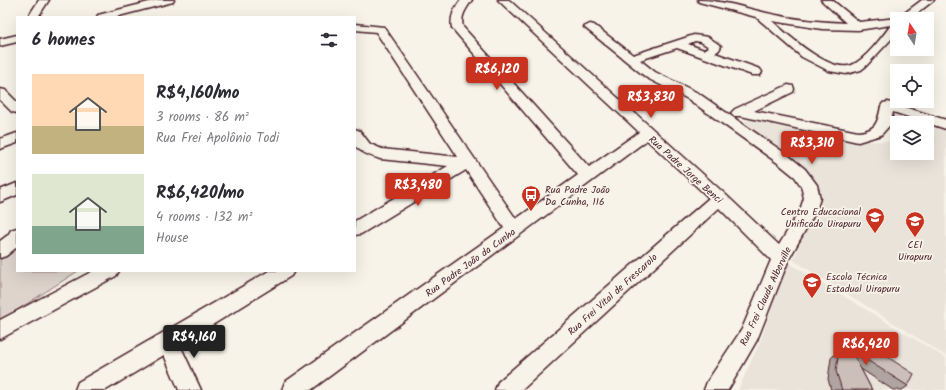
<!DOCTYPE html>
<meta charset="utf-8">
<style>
body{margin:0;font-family:Kalam,sans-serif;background:#f2f2f3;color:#2b2b33;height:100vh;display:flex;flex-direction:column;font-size:15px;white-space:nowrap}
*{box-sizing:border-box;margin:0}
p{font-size:13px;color:#7c7c81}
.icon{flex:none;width:22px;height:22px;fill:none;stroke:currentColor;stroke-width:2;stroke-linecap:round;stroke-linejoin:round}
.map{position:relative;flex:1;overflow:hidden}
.sheet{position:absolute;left:16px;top:16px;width:340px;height:256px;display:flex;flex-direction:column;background:#fff;border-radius:0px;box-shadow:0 4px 16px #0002}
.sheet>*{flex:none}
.needle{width:26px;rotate:348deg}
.tools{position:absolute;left:890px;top:12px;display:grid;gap:8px}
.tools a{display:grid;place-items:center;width:44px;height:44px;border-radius:0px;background:#fff;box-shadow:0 4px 16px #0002;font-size:20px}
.price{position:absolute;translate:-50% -34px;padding:0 9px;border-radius:4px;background:#c8321e;color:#fff;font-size:13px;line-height:26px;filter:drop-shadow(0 1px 2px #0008)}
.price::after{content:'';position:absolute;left:50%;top:24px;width:12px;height:9px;margin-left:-6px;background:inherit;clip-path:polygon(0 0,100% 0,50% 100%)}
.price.current{background:#222;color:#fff}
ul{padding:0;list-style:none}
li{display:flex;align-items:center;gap:12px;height:100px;padding:0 16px}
li span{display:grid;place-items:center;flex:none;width:112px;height:80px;border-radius:0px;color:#555}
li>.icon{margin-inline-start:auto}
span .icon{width:48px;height:48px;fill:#fffc;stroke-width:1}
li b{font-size:17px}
h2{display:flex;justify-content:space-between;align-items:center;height:48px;padding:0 16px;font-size:17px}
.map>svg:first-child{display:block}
.built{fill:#eae3da}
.green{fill:#ded4cc;stroke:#947a7c}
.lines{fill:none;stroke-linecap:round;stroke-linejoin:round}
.minor-casing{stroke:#4a1f2b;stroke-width:3}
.minor{fill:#f7f3e8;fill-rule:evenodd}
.wall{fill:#afa49f;stroke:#4a1f2b}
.building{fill:#ccbfb9;stroke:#4a1f2b}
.labels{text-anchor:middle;stroke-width:3.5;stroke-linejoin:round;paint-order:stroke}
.street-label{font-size:10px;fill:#4a1f2b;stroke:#f7f3e8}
.poi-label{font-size:10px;fill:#4a1f2b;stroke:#f7f3e8;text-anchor:start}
</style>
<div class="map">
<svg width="946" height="390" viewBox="0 0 946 390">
<rect width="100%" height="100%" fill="#f7f3e8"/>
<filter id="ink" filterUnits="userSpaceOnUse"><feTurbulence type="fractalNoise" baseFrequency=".025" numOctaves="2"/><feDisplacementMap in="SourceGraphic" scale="8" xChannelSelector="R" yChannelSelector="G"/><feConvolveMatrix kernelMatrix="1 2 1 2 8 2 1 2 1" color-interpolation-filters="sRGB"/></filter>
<g filter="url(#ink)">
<path class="built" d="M888,110L925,123H897L884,118Z
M752,119L859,140L890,142L897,132V153H927V124L946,130V356L793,260L822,194L808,176L743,125V121Z
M786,261L946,358V390H738L762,337Z"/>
<path class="green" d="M17,245V271H78L0,321V260Z"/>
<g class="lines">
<g class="minor-casing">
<path id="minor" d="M39,0H49L38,17H28Z
M157,0H174L173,2L115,17H97L98,15Z
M461,0H472C466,9 460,16 463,27L589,167L639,132L498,0H509L725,194L779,245L800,210L804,198L801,186L795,177L779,164L688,99L647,78L584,27L590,24L594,25L633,55L694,35L708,37L721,46L719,50L715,53L760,69L762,72L760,75H752L677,48L640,60L655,72L698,93L789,156L805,169L817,185L820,198L816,211L789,259L757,340L728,390H704L707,382L742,329L771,260L719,208L522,390H495L498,382L709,198L647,140L311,390H282L285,382L504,228L466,170L361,234L355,235V221L448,166L380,159C371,156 362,153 355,146V129L360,131L370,144L382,149L458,157L376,32L355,30V24L384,27L516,219L578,175L452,28C450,17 454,9 461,0ZM695,41L701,42L709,47L704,50L688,44Z
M698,0C725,0 750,10 776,15C799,20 822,22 846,23L821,0H832L859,22L898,18L922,0H934L910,19H897V33L866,66L861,70L846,74L829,71L802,57L756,17L699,2ZM772,21L822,29L858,30L891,25C882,37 866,59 852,65C830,74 788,35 772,21Z
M17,35V42L0,46V39Z
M788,85L793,86L794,89L793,92L754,111L858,132C876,131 878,122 881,106L883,103L888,102L946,120V129L893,112L890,125L881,135L858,142L741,116H733L731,113L735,109Z
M0,89L5,90L17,102V113L12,112L0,100Z
M17,133V143L0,149V139Z
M17,183V195L0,202V190Z
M17,228V247L6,256L0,258V241L8,235L11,230Z
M93,271H119L116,276L0,339V320Z
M269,271H294L291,276L180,345L201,390H179L164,355L106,390H75L78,382Z"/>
</g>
<use href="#minor" class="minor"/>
</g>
<path class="wall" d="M850,333L908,386L902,390H893L861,369L872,390H831L828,379L831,358L839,350L840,351V347L842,340Z"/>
<path class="building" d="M850,333L914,374L908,386L851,350L872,390H842L836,371L839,350L849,357L848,339Z"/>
</g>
<defs>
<g id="bus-pin" transform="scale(1)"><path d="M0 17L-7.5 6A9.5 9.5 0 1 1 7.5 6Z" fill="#c8321e" stroke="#f7f3e8"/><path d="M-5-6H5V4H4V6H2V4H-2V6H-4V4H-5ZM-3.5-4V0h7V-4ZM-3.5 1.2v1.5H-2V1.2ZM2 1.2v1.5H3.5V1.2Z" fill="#fff"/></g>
<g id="school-pin" transform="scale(1)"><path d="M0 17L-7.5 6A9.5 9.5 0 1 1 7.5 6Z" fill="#c8321e" stroke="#f7f3e8"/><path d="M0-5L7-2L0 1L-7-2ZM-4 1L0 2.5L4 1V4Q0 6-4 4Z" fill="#fff"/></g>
<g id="university-pin" transform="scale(1)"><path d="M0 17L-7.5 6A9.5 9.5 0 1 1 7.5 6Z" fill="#c8321e" stroke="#f7f3e8"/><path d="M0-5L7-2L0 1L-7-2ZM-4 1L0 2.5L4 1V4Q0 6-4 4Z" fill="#fff"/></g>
</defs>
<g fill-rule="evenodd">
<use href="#bus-pin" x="531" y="195"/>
<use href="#school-pin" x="875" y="217"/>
<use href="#school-pin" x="915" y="221"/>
<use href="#university-pin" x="812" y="282"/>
</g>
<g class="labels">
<g class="street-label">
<text transform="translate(686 169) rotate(42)" y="4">Rua Padre Jorge Benci</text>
<text transform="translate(470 262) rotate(-36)" y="4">Rua Padre João da Cunha</text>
<text transform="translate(612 294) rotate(-42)" y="4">Rua Frei Vital de Frescarolo</text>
<text transform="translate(765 296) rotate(-65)" y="4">Rua Frei Claude Alberville</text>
</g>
<g class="poi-label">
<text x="545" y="193">Rua Padre João<tspan x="545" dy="12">Da Cunha, 116</tspan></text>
<text x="861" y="215" text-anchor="end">Centro Educacional<tspan x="861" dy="12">Unificado Uirapuru</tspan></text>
<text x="915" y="248" text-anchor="middle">CEI<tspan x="915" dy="12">Uirapuru</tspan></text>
<text x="826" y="280">Escola Técnica<tspan x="826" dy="12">Estadual Uirapuru</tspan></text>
</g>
</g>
</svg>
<div class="tools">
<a><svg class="needle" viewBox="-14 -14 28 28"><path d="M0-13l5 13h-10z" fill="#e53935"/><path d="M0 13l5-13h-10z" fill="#7c7c81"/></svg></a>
<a><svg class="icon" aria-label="locate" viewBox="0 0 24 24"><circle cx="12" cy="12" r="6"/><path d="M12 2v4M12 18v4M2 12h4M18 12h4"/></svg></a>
<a><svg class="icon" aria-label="layers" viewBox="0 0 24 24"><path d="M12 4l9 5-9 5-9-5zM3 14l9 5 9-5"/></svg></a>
</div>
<b class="price" style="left:497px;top:91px">R$6,120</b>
<b class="price" style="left:651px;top:119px">R$3,830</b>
<b class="price" style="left:812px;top:165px">R$3,310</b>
<b class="price" style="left:418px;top:207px">R$3,480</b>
<b class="price current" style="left:194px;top:359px">R$4,160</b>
<b class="price" style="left:866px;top:366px">R$6,420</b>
<section class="sheet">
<h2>6 homes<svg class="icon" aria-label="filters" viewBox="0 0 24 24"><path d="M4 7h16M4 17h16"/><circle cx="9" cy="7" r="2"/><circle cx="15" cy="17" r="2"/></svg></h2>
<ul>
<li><span style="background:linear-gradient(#ffd9b3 65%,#c2b280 0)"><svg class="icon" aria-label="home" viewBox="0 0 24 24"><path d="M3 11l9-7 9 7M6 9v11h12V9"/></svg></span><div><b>R$4,160/mo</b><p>3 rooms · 86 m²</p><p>Rua Frei Apolônio Todi</p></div></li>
<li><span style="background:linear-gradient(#dfe7d0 65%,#7fa58c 0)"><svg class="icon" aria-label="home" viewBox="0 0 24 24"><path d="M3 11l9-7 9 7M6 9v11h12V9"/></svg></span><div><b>R$6,420/mo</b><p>4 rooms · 132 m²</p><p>House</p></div></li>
</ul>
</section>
</div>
